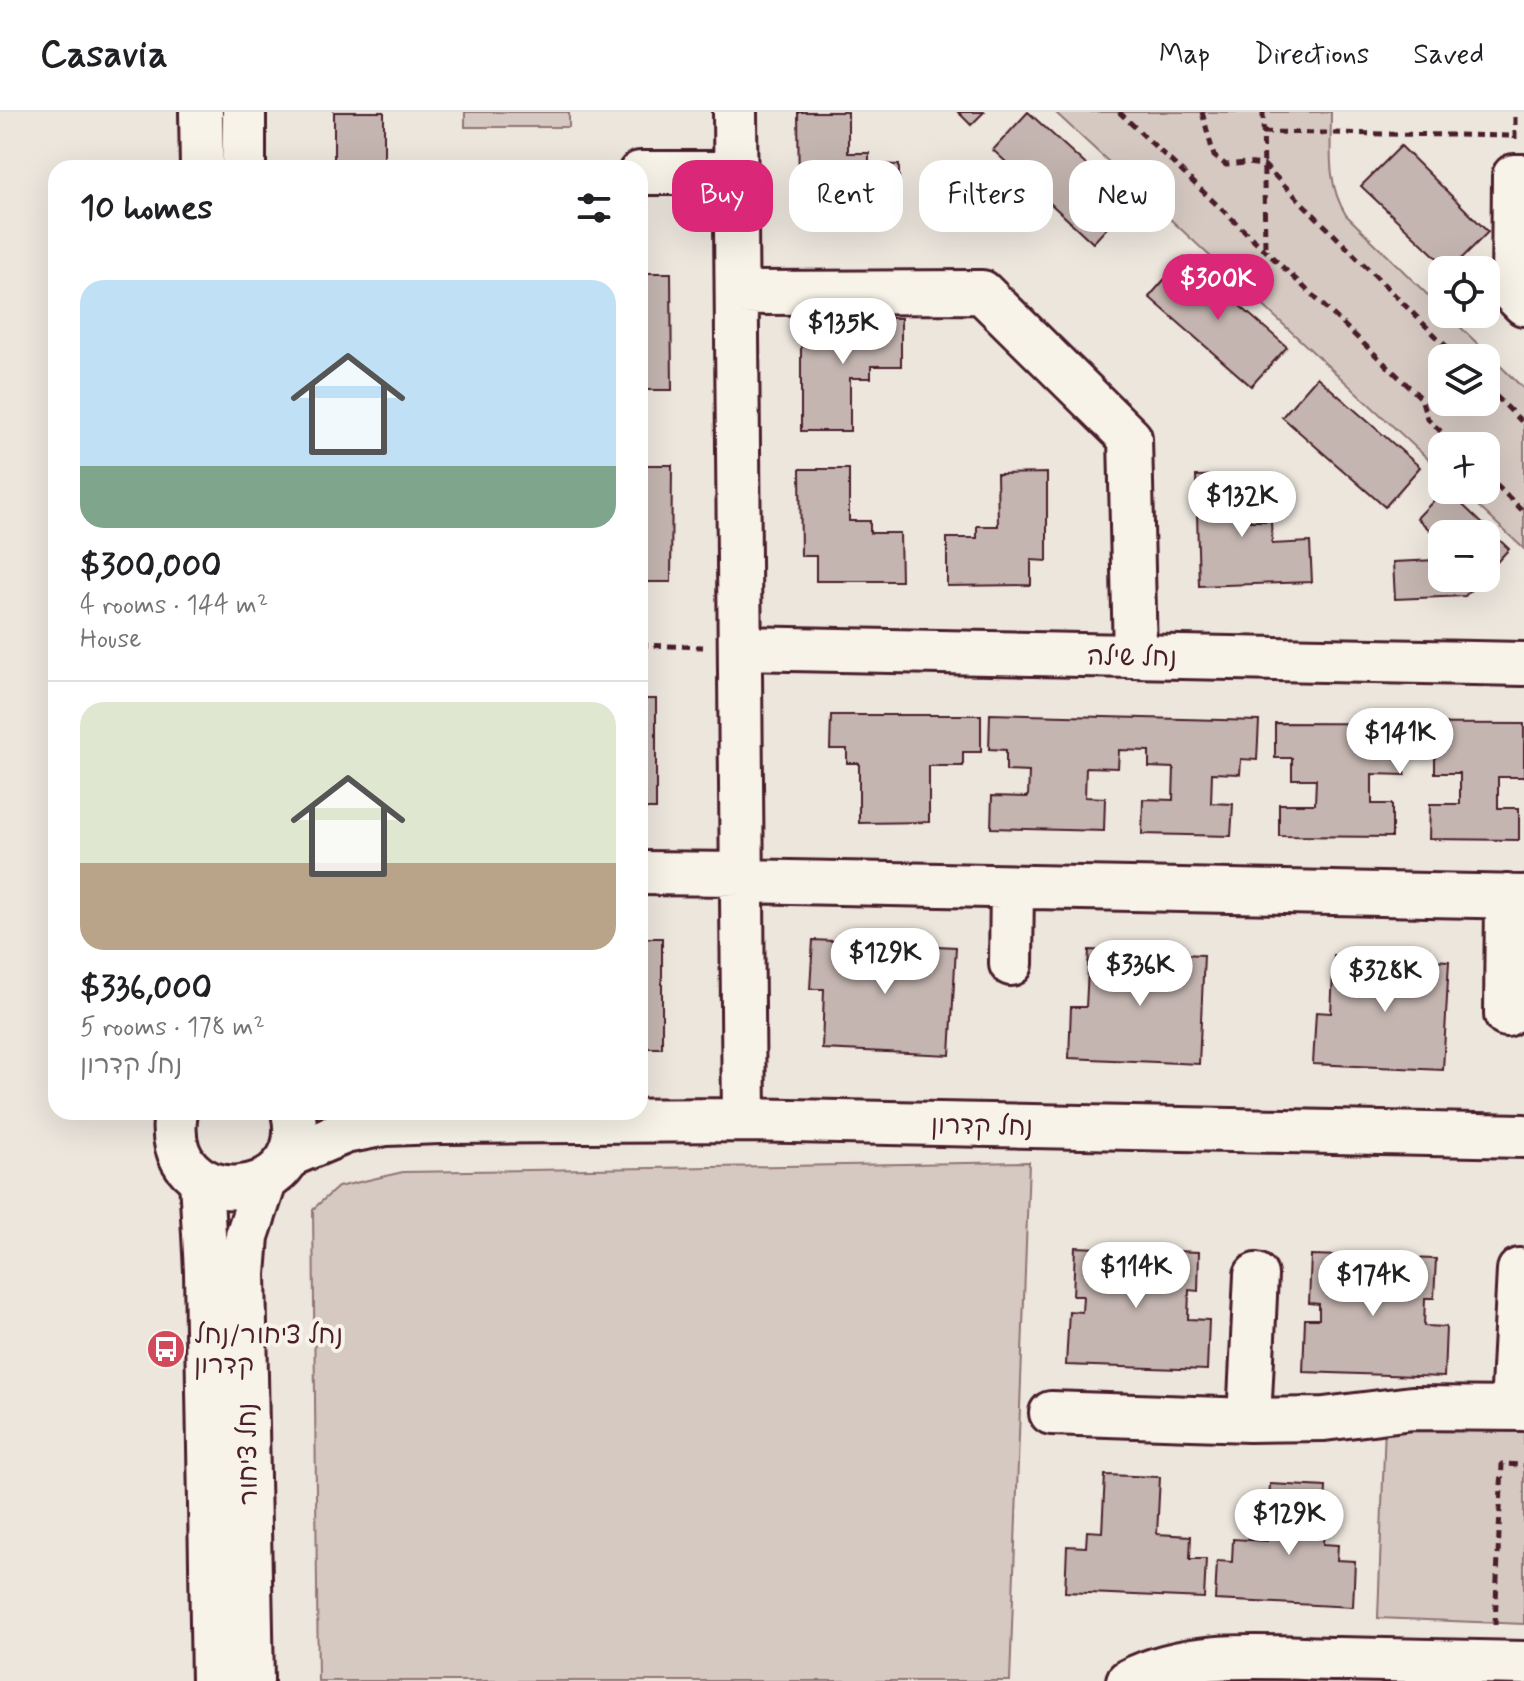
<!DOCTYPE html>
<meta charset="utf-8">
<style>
body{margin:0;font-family:Mynerve,"Playpen Sans Hebrew",sans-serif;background:#f6f6f6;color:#202124;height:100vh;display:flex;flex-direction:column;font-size:30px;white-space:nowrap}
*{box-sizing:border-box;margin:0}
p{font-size:26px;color:#757577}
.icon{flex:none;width:44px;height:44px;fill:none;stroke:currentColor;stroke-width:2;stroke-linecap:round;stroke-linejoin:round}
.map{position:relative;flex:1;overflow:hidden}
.details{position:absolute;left:48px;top:48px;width:600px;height:960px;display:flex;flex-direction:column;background:#fff;border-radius:24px;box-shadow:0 8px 32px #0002}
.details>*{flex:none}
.top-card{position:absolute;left:672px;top:48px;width:732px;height:72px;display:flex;gap:16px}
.buttons{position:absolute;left:1428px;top:144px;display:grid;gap:16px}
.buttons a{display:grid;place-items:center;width:72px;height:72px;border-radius:16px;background:#fff;box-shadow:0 8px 32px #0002;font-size:40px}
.price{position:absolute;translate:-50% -68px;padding:0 18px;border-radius:28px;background:#fff;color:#222;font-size:26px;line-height:52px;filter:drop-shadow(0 2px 4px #0008)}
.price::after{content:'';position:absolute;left:50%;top:48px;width:24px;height:18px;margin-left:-12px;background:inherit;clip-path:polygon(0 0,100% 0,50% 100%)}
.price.on{background:#db2777;color:#fff}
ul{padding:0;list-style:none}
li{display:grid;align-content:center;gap:16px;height:424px;padding:0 32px}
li+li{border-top:2px solid #e0e0e0}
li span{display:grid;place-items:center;height:248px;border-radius:24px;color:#555}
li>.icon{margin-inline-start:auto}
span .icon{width:144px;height:144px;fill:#fffc;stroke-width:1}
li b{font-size:34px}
h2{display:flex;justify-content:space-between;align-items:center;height:96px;padding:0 32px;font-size:34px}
.tag{padding:0 28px;border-radius:24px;background:#fff;box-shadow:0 8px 32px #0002;font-size:28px;line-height:72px}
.tag.on{background:#db2777;color:#fff}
header{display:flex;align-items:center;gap:48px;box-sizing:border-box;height:112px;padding:0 40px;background:#fff;border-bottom:2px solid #e0e0e0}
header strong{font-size:38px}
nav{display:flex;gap:44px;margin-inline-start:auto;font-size:28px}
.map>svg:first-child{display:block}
.green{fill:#d5c9c2;stroke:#907476;stroke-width:2;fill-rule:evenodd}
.building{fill:#c4b5b0;stroke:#4a1f2b;stroke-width:2}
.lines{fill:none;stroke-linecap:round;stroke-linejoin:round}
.minor-casing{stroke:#4a1f2b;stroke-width:48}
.path{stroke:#4a1f2b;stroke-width:5;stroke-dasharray:8 6;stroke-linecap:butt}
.minor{stroke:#f7f3e8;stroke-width:42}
.labels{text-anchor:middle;stroke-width:8;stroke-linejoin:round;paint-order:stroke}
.street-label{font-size:26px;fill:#4a1f2b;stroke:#f7f3e8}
.poi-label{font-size:26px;fill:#4a1f2b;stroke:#f7f3e8;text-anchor:start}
</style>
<header>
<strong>Casavia</strong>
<nav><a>Map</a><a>Directions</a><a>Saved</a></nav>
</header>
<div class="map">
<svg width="1524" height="1569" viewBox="0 0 1524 1569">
<rect width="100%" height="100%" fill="#ece6dd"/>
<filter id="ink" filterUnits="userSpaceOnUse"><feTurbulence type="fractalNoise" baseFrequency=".0125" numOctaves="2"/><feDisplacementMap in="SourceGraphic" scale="16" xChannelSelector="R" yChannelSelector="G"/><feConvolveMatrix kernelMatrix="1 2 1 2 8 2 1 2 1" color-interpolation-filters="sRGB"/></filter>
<g filter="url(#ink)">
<path class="green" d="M465,0H569V15H465Z
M1055,0H1331C1331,36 1326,71 1346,103L1442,197V202H1447L1524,277V437L1461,378H1486V334H1442V360ZM1442,246H1486V290H1442Z
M1029,1050L1010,1569H318L313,1097L338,1075L403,1060Z
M1385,1312L1524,1317V1512L1378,1506Z"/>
<path class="building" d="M334,0H384V53H334Z
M798,0H848V41H869V52L899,53V100L814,101V76H799Z
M958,0H984L971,13Z
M1028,0L1129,92L1093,131L993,38Z
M1401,34L1488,120L1450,158L1361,74Z
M1184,145L1287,235L1251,274L1149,185Z
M640,161H671L672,278H640Z
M816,206H901V254H871V266H850V319H801V231H816Z
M1317,265L1420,355L1385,395L1282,305Z
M640,353H672L671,470H640Z
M800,357H849V409H870V421H900L901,469H816V444H801Z
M1047,361V449L1031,448V473L947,474V426H977V414H998L997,362Z
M1249,363L1250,409H1271L1272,432L1310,430L1312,470L1199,474L1196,364Z
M1444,378H1447L1509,437L1486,462V422H1442V466H1482L1465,484L1395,487L1393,450L1437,448L1436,424L1417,406Z
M640,587H656V697H640Z
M990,602L1259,609L1257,648L1241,647L1240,662L1212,661L1211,691L1233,692L1231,724L1142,722L1143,687L1173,688L1174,656L1149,655V639L1119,638L1118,656L1086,655L1085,685L1105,686L1104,719L991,716L992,684L1028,685L1029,660L1006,659V638L989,637Z
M831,603H981V640H963V654H929V710L859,711V651H847V637H830Z
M1275,611L1524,612V665H1498V696H1519V728L1429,727L1430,692H1460V661H1435V644H1404L1405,663L1372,662V692H1392V725L1279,724V692H1315L1316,667H1292V646H1275Z
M640,826H662V936H640Z
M813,828L956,835L950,943L822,937L824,877H810Z
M1089,838L1204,843L1199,952L1069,946L1071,895H1086Z
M1334,843L1449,849L1443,958L1313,952L1316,900L1331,901Z
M1075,1135L1199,1140L1198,1179L1189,1178L1188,1207L1209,1208L1207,1258L1066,1253L1069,1199L1082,1200L1083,1184H1073Z
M1311,1143L1436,1147L1434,1186H1425L1424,1214L1446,1215L1444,1265L1303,1260L1305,1207H1319V1192L1309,1191Z
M1105,1363L1160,1365L1157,1422L1191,1424L1190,1447H1206L1204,1486L1065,1480L1067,1434L1086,1435L1087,1419L1102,1420Z
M1270,1372L1326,1375L1323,1432L1338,1433L1337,1448L1355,1449L1353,1495L1215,1488L1217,1449L1232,1450L1233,1427L1267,1429Z"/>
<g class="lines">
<g class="minor-casing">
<path id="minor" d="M201,0L202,56
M735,0L744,1008
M244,56V0
M640,61H736
M1524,64H1514L1513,181L1524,192
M737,181L982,180L1130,326L1135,544
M740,536L1524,552
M640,761L742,762
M742,769L1524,785
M1011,852L1012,775
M1506,903L1507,784
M176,1000C158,1105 315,1096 293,1000
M290,1043L345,1020L386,1012L440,1010L744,1008L1524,1024
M201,1067L206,1159L213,1569
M1512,1297L1519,1158
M1051,1301L1249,1308L1324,1307L1412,1296L1524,1297
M1249,1308L1256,1163
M252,1569L244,1162L247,1124L265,1070
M1128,1569C1191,1536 1270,1546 1339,1547C1401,1548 1462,1550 1524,1551"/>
</g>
<path class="path" d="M1119,0L1421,286L1427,306L1456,334
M1202,0L1214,44L1226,53L1246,51L1264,53L1458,246
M1263,0L1265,137
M1263,20L1514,24
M1515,27V0
M1486,274L1524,312
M1486,363L1524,400
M640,533L703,535
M1495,1513L1502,1352L1524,1353"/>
<use href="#minor" class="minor"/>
</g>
</g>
<defs>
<g id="bus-disc" transform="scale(2)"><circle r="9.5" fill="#d1495b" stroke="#f7f3e8"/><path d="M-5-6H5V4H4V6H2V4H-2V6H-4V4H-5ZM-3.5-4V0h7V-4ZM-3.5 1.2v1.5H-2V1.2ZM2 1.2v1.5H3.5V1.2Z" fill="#fff"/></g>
</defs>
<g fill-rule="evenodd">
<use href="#bus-disc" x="166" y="1237"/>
</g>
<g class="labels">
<g class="street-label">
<text transform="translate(1132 544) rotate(1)" y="9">נחל שילה</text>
<text transform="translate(982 1013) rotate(1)" y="9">נחל קדרון</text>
<text transform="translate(247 1342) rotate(-91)" y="9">נחל ציחור</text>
</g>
<g class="poi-label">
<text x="194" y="1231">נחל ציחור/נחל<tspan x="194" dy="30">קדרון</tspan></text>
</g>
</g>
</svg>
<div class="buttons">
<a><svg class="icon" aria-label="locate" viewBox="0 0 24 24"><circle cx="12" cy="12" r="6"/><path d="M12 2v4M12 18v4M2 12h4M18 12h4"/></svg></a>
<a><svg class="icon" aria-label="layers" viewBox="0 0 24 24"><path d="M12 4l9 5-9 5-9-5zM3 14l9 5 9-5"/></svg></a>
<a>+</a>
<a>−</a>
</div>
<b class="price on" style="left:1218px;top:210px">$300K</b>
<b class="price" style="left:843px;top:254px">$135K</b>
<b class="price" style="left:1242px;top:427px">$132K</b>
<b class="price" style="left:1400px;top:664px">$141K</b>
<b class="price" style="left:885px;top:884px">$129K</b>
<b class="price" style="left:1140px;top:896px">$336K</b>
<b class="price" style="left:1385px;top:902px">$328K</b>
<b class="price" style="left:1136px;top:1198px">$114K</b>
<b class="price" style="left:1373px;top:1206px">$174K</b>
<b class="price" style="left:1289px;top:1445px">$129K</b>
<div class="top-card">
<a class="tag on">Buy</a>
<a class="tag">Rent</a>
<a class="tag">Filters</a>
<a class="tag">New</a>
</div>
<section class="details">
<h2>10 homes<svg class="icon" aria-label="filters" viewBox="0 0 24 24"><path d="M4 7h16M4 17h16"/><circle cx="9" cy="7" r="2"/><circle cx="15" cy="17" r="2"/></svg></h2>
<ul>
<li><span style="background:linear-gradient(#bfe0f5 75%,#7fa58c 0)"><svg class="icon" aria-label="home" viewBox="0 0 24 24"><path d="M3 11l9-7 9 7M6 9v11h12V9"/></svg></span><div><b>$300,000</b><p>4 rooms · 144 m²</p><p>House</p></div></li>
<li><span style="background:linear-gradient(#dfe7d0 65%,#b9a48a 0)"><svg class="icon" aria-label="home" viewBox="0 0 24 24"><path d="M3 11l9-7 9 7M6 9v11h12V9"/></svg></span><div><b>$336,000</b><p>5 rooms · 178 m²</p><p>נחל קדרון</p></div></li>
</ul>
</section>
</div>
